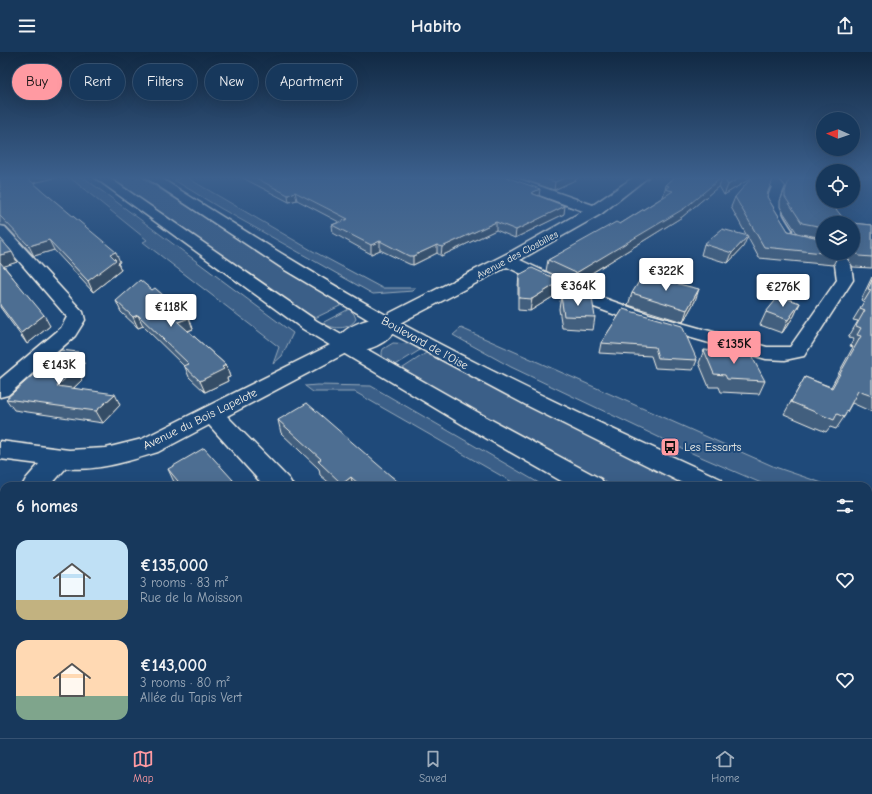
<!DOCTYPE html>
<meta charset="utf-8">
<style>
body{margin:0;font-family:"Comic Neue",sans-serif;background:#203f62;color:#f1f3f6;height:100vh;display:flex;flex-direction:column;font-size:15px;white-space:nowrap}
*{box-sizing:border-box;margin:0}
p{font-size:13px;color:#9eacbb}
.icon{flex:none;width:22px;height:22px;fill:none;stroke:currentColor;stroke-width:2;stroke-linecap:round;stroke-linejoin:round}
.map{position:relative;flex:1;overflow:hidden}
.details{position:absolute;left:0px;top:430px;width:872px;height:256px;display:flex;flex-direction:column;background:#17385c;border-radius:12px 12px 0 0;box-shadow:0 4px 16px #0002,0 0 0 1px #365272}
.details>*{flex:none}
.banner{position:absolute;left:12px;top:12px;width:400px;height:36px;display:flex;gap:8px}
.needle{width:26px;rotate:272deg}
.fabs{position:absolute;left:816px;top:60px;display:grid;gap:8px}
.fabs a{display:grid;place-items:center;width:44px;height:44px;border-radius:50%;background:#17385c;box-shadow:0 4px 16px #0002,0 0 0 1px #365272;font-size:20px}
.price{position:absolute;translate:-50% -34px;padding:0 9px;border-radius:4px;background:#fff;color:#222;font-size:13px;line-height:26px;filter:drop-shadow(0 1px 2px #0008)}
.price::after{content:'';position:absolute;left:50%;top:24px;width:12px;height:9px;margin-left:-6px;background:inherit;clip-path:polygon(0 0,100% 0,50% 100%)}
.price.current{background:#ff9aa2;color:#111}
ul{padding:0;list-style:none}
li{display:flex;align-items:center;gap:12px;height:100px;padding:0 16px}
li span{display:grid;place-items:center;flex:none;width:112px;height:80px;border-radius:12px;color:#555}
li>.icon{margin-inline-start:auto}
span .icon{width:48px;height:48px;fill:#fffc;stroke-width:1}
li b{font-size:17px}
h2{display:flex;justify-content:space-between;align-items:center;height:48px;padding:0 16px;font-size:17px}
.tag{padding:0 14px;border-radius:18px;background:#17385c;box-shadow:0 4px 16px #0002,0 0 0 1px #365272;font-size:14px;line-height:36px}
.tag.current{background:#ff9aa2;color:#111}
header{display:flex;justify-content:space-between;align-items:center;height:52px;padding:0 16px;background:#17385c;font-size:18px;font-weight:800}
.menu{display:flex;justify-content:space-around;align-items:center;height:56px;border-top:1px solid #365272;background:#17385c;font-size:11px;color:#9eacbb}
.menu a{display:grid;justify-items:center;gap:2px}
.menu .current{color:#ff9aa2}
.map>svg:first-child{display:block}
.green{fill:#3a5f88;stroke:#97a8b8}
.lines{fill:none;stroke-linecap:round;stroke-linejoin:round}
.minor-casing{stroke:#f4f1e8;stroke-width:3}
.major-casing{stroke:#f4f1e8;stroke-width:3}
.minor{fill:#1f4a7a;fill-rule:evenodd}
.major{fill:#1f4a7a;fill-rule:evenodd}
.wall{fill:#425f7e;stroke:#f4f1e8}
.shaded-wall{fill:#364d66;stroke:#f4f1e8}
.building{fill:#4d6e92;stroke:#f4f1e8}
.labels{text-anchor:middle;stroke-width:4;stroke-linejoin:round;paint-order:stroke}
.far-street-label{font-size:10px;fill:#f4f1e8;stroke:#1f4a7a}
.street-label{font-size:12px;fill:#f4f1e8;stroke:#1f4a7a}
.poi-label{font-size:12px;fill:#f4f1e8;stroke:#1f4a7a;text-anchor:start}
</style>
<header><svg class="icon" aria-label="menu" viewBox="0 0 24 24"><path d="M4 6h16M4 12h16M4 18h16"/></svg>Habito<svg class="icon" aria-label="share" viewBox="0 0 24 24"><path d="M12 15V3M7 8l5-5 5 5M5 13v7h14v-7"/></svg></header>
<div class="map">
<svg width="872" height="686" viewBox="0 0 872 686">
<rect width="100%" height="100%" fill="#1f4a7a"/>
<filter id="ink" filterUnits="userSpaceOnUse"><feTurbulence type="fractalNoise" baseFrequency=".025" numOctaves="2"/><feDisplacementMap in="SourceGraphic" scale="8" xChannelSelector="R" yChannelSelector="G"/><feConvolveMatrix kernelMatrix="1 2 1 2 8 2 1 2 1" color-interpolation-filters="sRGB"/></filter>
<g filter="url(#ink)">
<path class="green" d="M69,125H83L293,281L282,304L273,312L279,295L143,190L147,188Z
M109,125H141L342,253L315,266L274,240Z
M186,125L311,198L382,236H416L413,239L373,242L220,156L174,128Z
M349,257L354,262L356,267C349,279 332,277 322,271Z
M461,276L775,415L831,434H768L694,402L511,315L453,283Z
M393,291L411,292L420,298L394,314C387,309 379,307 383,297Z
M426,301L561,370L692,434H613L400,318Z
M317,333L371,334L544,434H519L355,340H313L305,334Z
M868,514L872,516V562L868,561Z
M868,608L872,610V686H590L593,682H868Z"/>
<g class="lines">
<g class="minor-casing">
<path id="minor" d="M496,125H513L593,153L634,125H648L601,162L520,208L595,243L649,262L767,295H790L837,228L835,213L827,201H843L851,213L853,228L804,304L785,308L766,307L635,270L583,251L507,215L396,273C392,292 365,300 348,300L227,364L289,427L293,434H264L209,373L158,400C129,409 96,420 66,416L50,434H22L26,427L39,412L0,407V389L69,398L106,396L142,387L336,290C343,274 366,267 382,265L512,199L583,159L498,128Z
M752,125L777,126L785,134C776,155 780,160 792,178L790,181H780C767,163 762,156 772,135L769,132L754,128Z
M0,174L5,175L83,260L85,268L75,284L8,343L0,345V327L61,276L67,265L0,187Z
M4,457V482L0,484V458Z
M34,682H87L86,686H32Z"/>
</g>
<g class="major-casing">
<path id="major" d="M94,125H108L317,269L486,365L601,427L605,434H570L470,377L303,277Z
M145,125H159C240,176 320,227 404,273C507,329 614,378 721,427L725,434H688L530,355L391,281L285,218Z
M868,491L872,492V518L868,517Z
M868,558L872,560V592L868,590Z"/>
</g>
<use href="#minor" class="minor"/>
<use href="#major" class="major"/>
</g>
<path class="wall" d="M0,125L34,131L120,210L118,211L121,218L93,240L54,198L34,204L6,174L0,173Z
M241,125H506L539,144L564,162L515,186L496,178L441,204L437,201L413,213L409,212L380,198L371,202L333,181L332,173L339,170L297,148L289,150Z
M517,125H578L577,127L554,138Z
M675,125H751V126L724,143L719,134L682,165L574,232L546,219L548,208L620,172L663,145L666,133Z
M774,125H823V186L802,182L839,202L833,213L759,206L747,184L743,195L728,211L701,203L704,192L747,184L731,155L735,145L770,135L767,141V145L788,179L797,181L780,155V149L786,135L779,126Z
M853,171L872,173V216L853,215L844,201H853Z
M0,186L12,200L17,210L4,214L50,274L27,292L0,255Z
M519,223L561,229L559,241L530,259L518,258V235Z
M872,225V360L852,351L844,365L836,377L830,375L826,380L784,362L805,325L831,335L853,295L850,294L854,287L848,286L858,269L853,268L864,250L861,248Z
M152,238L189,266L193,277L188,279L226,313L230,325L227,326L228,329L205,340L189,325L185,315L143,274L138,276L121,260L116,249Z
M632,241L695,249L683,270L628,253Z
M561,244L595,265L593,278L562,276L559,257Z
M800,251L794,264L782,281L760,273L766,260Z
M623,257L697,308L693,318L655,316L651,304L599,301L601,291Z
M704,298L765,329L759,342L721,340L719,335H709L699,311Z
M84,311V324L81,327L82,328L74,336L120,353L103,371L14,358L6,347Z
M278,368L391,424L403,434H333L320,423L319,417L281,381Z
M168,417L236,434H177L174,430Z
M0,588L4,589V645L0,644Z"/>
<path class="shaded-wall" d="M25,125H59L29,132Z
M567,125H578L577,127L554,138L555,130Z
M723,125L719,134L682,165L574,232L576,221Z
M741,125H751V126L724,143L728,133Z
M540,137L539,144L531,141Z
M295,140L297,148L289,150L288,143Z
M565,154L564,162L515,186L516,178Z
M496,170V178L441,204L442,195Z
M748,184L743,195L728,211L732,201Z
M49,188L54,198L34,204L29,194Z
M380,189V198L371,202V193Z
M437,193V201L413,213V204Z
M12,200L17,210L2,215L0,212V203Z
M116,200L120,210L118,211L121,218L93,240L88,229L110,202Z
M561,229L559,241L530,259L532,247Z
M699,237L695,249L683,270L687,258Z
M800,251L794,264L782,281L788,268Z
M44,263L50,274L27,292L21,281Z
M138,263L143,274L138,276L133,265Z
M189,266L193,277L182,281L178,270Z
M78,300L84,311V324L81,327L82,328L64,345L57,334L74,317Z
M226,313L230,325L227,326L228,329L205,340L200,329Z
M115,342L120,353L103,371L96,359Z
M351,425L353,434H343L342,432Z
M233,428L236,434H223Z
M321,682H324L325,686H321Z"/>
<path class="building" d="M0,125H26L116,200L110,202L116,208L88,229L49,188L29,194L1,165L0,164Z
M254,125H506L540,137L531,141L565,154L516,178L496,170L442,195L437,193L413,204H409L380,189L371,193L332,173L348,167L295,140L288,143Z
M539,125H567L555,130Z
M675,125H722L685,156L576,221L548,208L616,170L620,172L673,139L665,137L669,134L666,133Z
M723,125H741L728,133Z
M752,125H771L774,126L768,139L767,145L788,179L823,187V201L764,195L735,145Z
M790,125H823V149H833L832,152L847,171H850H823V175L802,171L785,145V140Z
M853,171L872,173V205L859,204L853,196Z
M722,177L748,184L732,201L704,192Z
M0,186L12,200L0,203Z
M826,201H838L839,202Z
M0,210L44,263L21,281L0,253Z
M532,216L561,229L532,247L519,246V223Z
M643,223L699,237L687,258L632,241Z
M140,228L152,238L155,236L189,266L178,270L226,313L222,315L224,317L200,329L184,314L189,312L138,263L133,265L116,249Z
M872,228V344L858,339L844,365L837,362L834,368L791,350L805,325L832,336L861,284L857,283L861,276L856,274L865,258L860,256L871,238L868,237Z
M561,244L592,246L595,265L564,264Z
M779,244L800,251L788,268L766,260Z
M623,257L682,274L697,308L658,306L655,295L601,291Z
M61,298L78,300V313L74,317H76L57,334L115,342L96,359L6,347Z
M704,298L750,301L765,329L727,327L725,323L714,322Z
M307,351L391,424L403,434H361L351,425L342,432L318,409L321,407L278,368Z
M204,396L233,428L223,434H182L168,417Z
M0,588L4,589V638L0,637Z
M286,682H321V686H269Z
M352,682H455L456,686H336Z"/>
</g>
<linearGradient id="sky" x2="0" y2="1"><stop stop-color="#112943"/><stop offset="0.57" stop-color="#3c608d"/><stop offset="1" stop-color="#3c608d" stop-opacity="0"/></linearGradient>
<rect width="872" height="221" fill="url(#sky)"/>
<defs>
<g id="bus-square" transform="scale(1)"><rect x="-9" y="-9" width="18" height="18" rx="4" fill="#ff9aa2" stroke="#1f4a7a"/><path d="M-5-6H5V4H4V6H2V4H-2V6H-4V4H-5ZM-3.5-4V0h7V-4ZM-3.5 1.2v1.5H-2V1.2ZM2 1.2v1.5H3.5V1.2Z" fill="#111"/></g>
</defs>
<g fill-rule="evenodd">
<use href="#bus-square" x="670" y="395"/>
</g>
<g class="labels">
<g class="far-street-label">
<text transform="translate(517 202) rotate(-28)" y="4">Avenue des Closbilles</text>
</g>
<g class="street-label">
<text transform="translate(425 291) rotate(29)" y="4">Boulevard de l'Oise</text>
<text transform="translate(200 367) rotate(-26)" y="4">Avenue du Bois Lapelote</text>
</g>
<g class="poi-label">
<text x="684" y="399">Les Essarts</text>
</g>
</g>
</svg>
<div class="fabs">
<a><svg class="needle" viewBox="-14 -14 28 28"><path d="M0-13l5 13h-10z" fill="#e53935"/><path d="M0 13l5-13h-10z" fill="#9eacbb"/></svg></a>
<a><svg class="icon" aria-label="locate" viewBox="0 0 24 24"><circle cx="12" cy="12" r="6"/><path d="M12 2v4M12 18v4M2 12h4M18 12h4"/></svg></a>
<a><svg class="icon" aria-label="layers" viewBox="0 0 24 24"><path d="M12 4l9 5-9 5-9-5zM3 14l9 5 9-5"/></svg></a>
</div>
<b class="price" style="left:666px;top:240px">€322K</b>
<b class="price" style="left:578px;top:255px">€364K</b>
<b class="price" style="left:783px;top:256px">€276K</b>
<b class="price" style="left:171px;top:276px">€118K</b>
<b class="price current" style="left:734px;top:313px">€135K</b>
<b class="price" style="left:59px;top:334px">€143K</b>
<div class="banner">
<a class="tag current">Buy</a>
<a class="tag">Rent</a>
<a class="tag">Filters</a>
<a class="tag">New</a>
<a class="tag">Apartment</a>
</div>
<section class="details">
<h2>6 homes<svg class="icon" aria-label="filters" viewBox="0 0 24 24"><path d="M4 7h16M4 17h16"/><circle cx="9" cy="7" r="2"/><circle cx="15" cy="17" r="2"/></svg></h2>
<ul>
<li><span style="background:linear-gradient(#bfe0f5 75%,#c2b280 0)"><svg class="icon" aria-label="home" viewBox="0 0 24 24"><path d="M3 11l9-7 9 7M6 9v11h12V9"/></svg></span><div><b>€135,000</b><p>3 rooms · 83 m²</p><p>Rue de la Moisson</p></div><svg class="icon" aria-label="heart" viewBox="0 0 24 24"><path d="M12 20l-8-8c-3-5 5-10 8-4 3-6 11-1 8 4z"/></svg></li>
<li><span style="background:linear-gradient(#ffd9b3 70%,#7fa58c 0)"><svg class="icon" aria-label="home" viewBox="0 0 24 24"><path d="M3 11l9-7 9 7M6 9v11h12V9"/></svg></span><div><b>€143,000</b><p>3 rooms · 80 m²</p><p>Allée du Tapis Vert</p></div><svg class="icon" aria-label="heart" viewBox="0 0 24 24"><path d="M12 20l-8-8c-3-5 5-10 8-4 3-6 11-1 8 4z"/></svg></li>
</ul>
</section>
</div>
<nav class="menu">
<a class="current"><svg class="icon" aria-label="map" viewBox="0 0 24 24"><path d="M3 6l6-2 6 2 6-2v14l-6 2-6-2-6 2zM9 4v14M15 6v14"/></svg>Map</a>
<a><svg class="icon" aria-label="saved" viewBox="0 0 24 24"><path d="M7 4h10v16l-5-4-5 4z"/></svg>Saved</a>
<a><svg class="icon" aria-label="home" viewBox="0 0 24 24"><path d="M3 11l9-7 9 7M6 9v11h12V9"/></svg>Home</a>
</nav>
